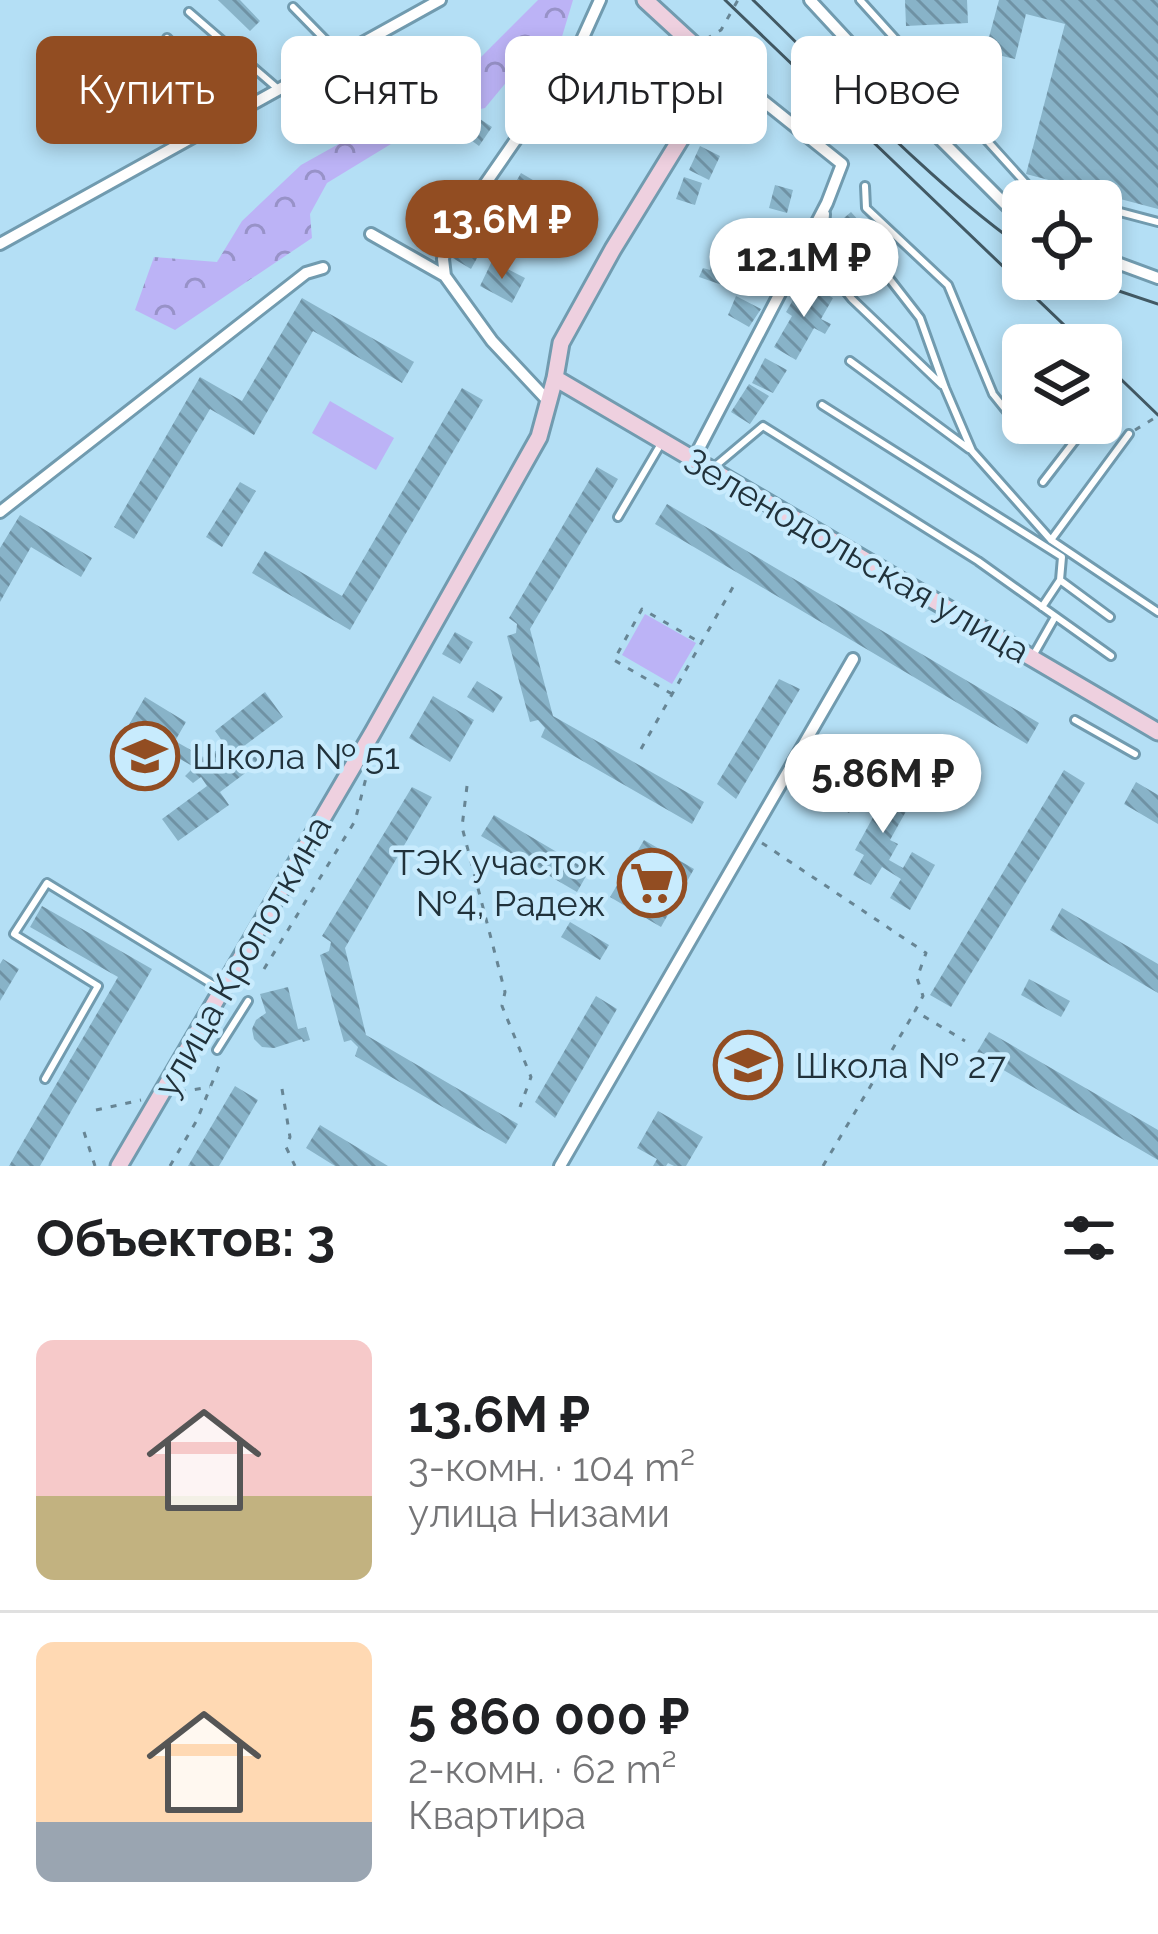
<!DOCTYPE html>
<html lang="ru">
<meta charset="utf-8">
<style>
body{margin:0;font-family:Raleway,sans-serif;background:#f6f6f6;color:#202124;height:100vh;display:flex;flex-direction:column;font-size:45px;white-space:nowrap}
*{box-sizing:border-box;margin:0}
p{font-size:39px;color:#757577}
.icon{flex:none;width:66px;height:66px;fill:none;stroke:currentColor;stroke-width:2;stroke-linecap:round;stroke-linejoin:round}
.map{position:relative;height:1166px;overflow:hidden}
.side{display:flex;flex-direction:column;background:#fff;flex:1}
.side>*{flex:none}
.banner{position:absolute;left:36px;top:36px;width:1086px;height:108px;display:flex;gap:24px}
.buttons{position:absolute;left:1002px;top:180px;display:grid;gap:24px}
.buttons a{display:grid;place-items:center;width:120px;height:120px;border-radius:18px;background:#fff;box-shadow:0 6px 18px #0003;font-size:60px}
.price{position:absolute;translate:-50% -102px;padding:0 27px;border-radius:42px;background:#fff;color:#222;font-size:39px;line-height:78px;filter:drop-shadow(0 3px 6px #0008)}
.price::after{content:'';position:absolute;left:50%;top:72px;width:36px;height:27px;margin-left:-18px;background:inherit;clip-path:polygon(0 0,100% 0,50% 100%)}
.price.current{background:#924d22;color:#fff}
ul{padding:0;list-style:none}
li{display:flex;align-items:center;gap:36px;height:300px;padding:0 36px}
li+li{border-top:3px solid #e0e0e0}
li span{display:grid;place-items:center;flex:none;width:336px;height:240px;border-radius:18px;color:#555}
li>.icon{margin-inline-start:auto}
span .icon{width:144px;height:144px;fill:#fffc;stroke-width:1}
li b{font-size:51px}
h2{display:flex;justify-content:space-between;align-items:center;height:144px;padding:0 36px;font-size:51px}
.chip{padding:0 42px;border-radius:18px;background:#fff;box-shadow:0 6px 18px #0003;font-size:42px;line-height:108px}
.chip.current{background:#924d22;color:#fff}
.map>svg:first-child{display:block}
.green{fill:#bcb3f6}
.forest{fill:url(#forest-crowns)}
.building{fill:url(#building-back-hatch)}
.lines{fill:none;stroke-linecap:round;stroke-linejoin:round}
.lane-casing{stroke:#719baf;stroke-width:12}
.street-casing{stroke:#719baf;stroke-width:16}
.secondary-casing{stroke:#719baf;stroke-width:21}
.path{stroke:#678594;stroke-width:3;stroke-dasharray:6 9;stroke-linecap:butt}
.lane{stroke:#fff;stroke-width:6}
.street{stroke:#fff;stroke-width:10}
.secondary{stroke:#eed0df;stroke-width:15}
.rail{stroke:#425964;stroke-width:3}
.labels{text-anchor:middle;stroke-width:9;stroke-linejoin:round;paint-order:stroke}
.street-label{font-size:36px;fill:#21323b;stroke:#c8ebfd}
.poi-label{font-size:36px;fill:#21323b;stroke:#c8ebfd;text-anchor:start}
</style>
<div class="map">
<svg width="1158" height="1166" viewBox="0 0 1158 1166">
<defs>
<pattern id="forest-crowns" width="20" height="18" patternUnits="userSpaceOnUse" patternTransform="scale(3)"><rect width="20" height="18" fill="#bcb3f6"/><path d="M2 6a3 3 0 1 1 6 0M12 15a3 3 0 1 1 6 0" fill="none" stroke="#9892c8"/></pattern>
<pattern id="building-back-hatch" width="6" height="6" patternUnits="userSpaceOnUse" patternTransform="scale(3)"><rect width="6" height="6" fill="#88b3c8"/><path d="M-1 5l2 2M0 0l6 6M5-1l2 2" fill="none" stroke="#6f92a4"/></pattern>
</defs>
<rect width="100%" height="100%" fill="#b4dff5"/>
<path class="green" d="M330,401L394,438L376,470L312,433Z
M645,614L696,643L672,684L622,655Z"/>
<path class="forest" d="M538,0H573L561,40L527,57L485,108L432,119L327,183L310,214L312,238L175,330L135,310L154,257L217,262L242,221L301,165L353,136L416,70L477,61Z"/>
<path class="building" d="M218,0H240L260,21L250,31Z
M905,0H967L968,23L906,26Z
M999,0H1158V209L1026,174L1065,24L1026,14L1015,59L985,52Z
M592,81L615,96L603,113L581,98Z
M569,109L592,122L584,136L561,123Z
M729,110L743,119L730,138L716,128Z
M477,117L492,127L479,146L464,135Z
M700,146L720,156L709,180L689,170Z
M521,173L543,186L532,205L510,192Z
M684,177L702,183L695,205L676,199Z
M775,185L793,190L787,213L769,208Z
M503,203L521,214L511,232L492,221Z
M851,212L889,254L868,272L831,229Z
M467,229L487,240L471,269L451,257Z
M716,253L735,260L725,286L699,277L703,268L710,270Z
M492,261L525,278L512,303L480,286Z
M804,281L833,298L821,319L831,324L825,334L814,328L796,360L774,347L792,316L786,312Z
M736,296L761,309L749,327L728,315Z
M302,298L414,362L402,383L313,331L254,435L210,409L134,539L114,527L200,377L242,401Z
M765,358L787,370L773,393L752,383Z
M749,384L769,396L750,424L731,412Z
M462,388L483,400L350,630L252,573L265,551L342,596Z
M597,467L618,479L530,629L553,716L704,802L692,824L541,737L545,728L538,720L530,722L507,636L516,633L517,624L509,618Z
M240,482L256,491L222,547L206,537Z
M667,504L1039,723L1027,744L655,524Z
M20,515L92,558L81,577L31,547L0,602V548Z
M455,632L473,642L460,664L442,654Z
M779,679L800,689L736,799L717,784Z
M477,681L503,697L493,713L467,697Z
M265,692L283,717L240,749L245,756L253,751L260,762L220,792L229,805L178,841L162,819L207,786L201,777L193,783L185,776L194,767L168,752L157,772L116,747L145,697L186,722L175,741L205,758L225,745L215,731Z
M433,696L474,720L450,762L409,738Z
M853,761L874,774L863,792L880,802L891,784L914,797L890,840L898,844L889,860L903,868L912,852L935,865L910,910L890,898L901,879L882,867L871,885L853,875L864,855L855,850L877,810L857,799L849,813L830,802Z
M1064,770L1085,783L951,1007L930,995Z
M1136,782L1158,795V824L1124,804Z
M412,787L432,797L345,948L366,1035L518,1124L506,1144L355,1056L358,1047L351,1040L344,1042L320,955L329,951L331,942L322,936Z
M494,815L589,871L577,892L481,836Z
M644,840L694,869L661,927L610,897Z
M42,906L152,969L40,1166H9L118,977L30,927Z
M1062,908L1158,964V993L1050,930Z
M570,922L609,945L600,960L561,937Z
M3,959L19,969L0,1001V964Z
M1029,979L1070,1001L1061,1017L1021,995Z
M288,987L298,1029L306,1027L310,1040L303,1042L302,1039L274,1048L262,1047L254,1039L252,1029L256,1020L266,1013L260,994Z
M596,996L617,1009L555,1118L535,1102Z
M989,1032L1158,1130V1160L976,1054Z
M235,1086L258,1100L244,1124L219,1166H188Z
M658,1111L703,1137L686,1166H674L668,1163L666,1166H653L657,1159L637,1148Z
M320,1125L350,1143L388,1166H335L306,1148Z"/>
<g class="lines">
<g class="lane-casing">
<path id="lane" d="M860,0L1029,187L1080,201
M293,7L341,56
M189,12L277,88
M167,38L239,113
M865,186L866,208L948,285L993,394L1025,434L1031,423
M1101,207L1158,222
M826,214L822,262L852,299L942,385
M885,273L920,318L945,388L972,451L1051,540
M1031,341L1034,345
M850,361L969,449
M822,405L1062,557L1060,580L1110,617
M1129,434L1051,540L1158,612
M713,468L763,426L978,561L1111,656
M1043,482L1083,430L1080,423
M618,517L662,442
M1042,607L1060,580
M1034,654L1055,617
M1075,720L1135,754
M217,1050L248,1001
M45,1079L98,986L14,934L47,883L220,989"/>
</g>
<g class="street-casing">
<path id="street" d="M810,0L923,122L1023,222
M371,234L445,276
M0,244L440,0
M1101,257L1158,278
M550,403L492,341L445,276L443,259L447,239L576,53L600,0
M694,458L827,203L842,164L702,52
M0,512L306,273L323,268
M560,1166L853,659"/>
</g>
<g class="secondary-casing">
<path id="secondary" d="M555,378L1158,732
M119,1166L373,732L539,437L555,378L561,343L613,249L707,96V69L695,46L645,0"/>
</g>
<path class="path" d="M706,39L721,30L738,0
M1135,430L1158,416
M672,694L614,660L642,609L701,643
M641,749L733,587
M467,786L462,827L505,992L502,1006L531,1077L520,1107
M762,843L926,953L917,978L923,996L915,1011L965,1041
M264,969L355,821L368,770
M282,1089L290,1137L286,1147L295,1166
M180,1092L210,1087
M96,1110L141,1100
M84,1132L95,1166
M170,1166L197,1120L221,1061
M823,1166L914,1013"/>
<use href="#lane" class="lane"/>
<use href="#street" class="street"/>
<use href="#secondary" class="secondary"/>
<path class="rail" d="M725,0L1085,345
M753,0C839,83 926,179 1023,248
M1083,279L1158,304
M1101,360L1158,415"/>
</g>
<defs>
<g id="school-ring" transform="scale(3.45)"><circle r="9.5" fill="#c8ebfd" stroke="#924d22" stroke-width="1.5"/><path d="M0-5L7-2L0 1L-7-2ZM-4 1L0 2.5L4 1V4Q0 6-4 4Z" fill="#924d22"/></g>
<g id="supermarket-ring" transform="scale(3.45)"><circle r="9.5" fill="#c8ebfd" stroke="#924d22" stroke-width="1.5"/><path d="M-6-5.5h2.5l.6 2H6L4.5 2H-2.5L-4.4-4H-6ZM-1.5 3.2a1.3 1.3 0 1 0 .1 0ZM3 3.2a1.3 1.3 0 1 0 .1 0Z" fill="#924d22"/></g>
</defs>
<g fill-rule="evenodd">
<use href="#school-ring" x="145" y="756"/>
<use href="#supermarket-ring" x="652" y="883"/>
<use href="#school-ring" x="748" y="1065"/>
</g>
<g class="labels">
<g class="street-label">
<text transform="translate(857 555) rotate(30)" y="13">Зеленодольская улица</text>
<text transform="translate(242 956) rotate(-60)" y="13">улица Кропоткина</text>
</g>
<g class="poi-label">
<text x="192" y="769">Школа № 51</text>
<text x="606" y="875" text-anchor="end">ТЭК участок<tspan x="606" dy="41">№4, Радеж</tspan></text>
<text x="795" y="1078">Школа № 27</text>
</g>
</g>
</svg>
<div class="buttons">
<a><svg class="icon" aria-label="locate" viewBox="0 0 24 24"><circle cx="12" cy="12" r="6"/><path d="M12 2v4M12 18v4M2 12h4M18 12h4"/></svg></a>
<a><svg class="icon" aria-label="layers" viewBox="0 0 24 24"><path d="M12 4l9 5-9 5-9-5zM3 14l9 5 9-5"/></svg></a>
</div>
<b class="price current" style="left:502px;top:282px">13.6M ₽</b>
<b class="price" style="left:804px;top:320px">12.1M ₽</b>
<b class="price" style="left:883px;top:836px">5.86M ₽</b>
<div class="banner">
<a class="chip current">Купить</a>
<a class="chip">Снять</a>
<a class="chip">Фильтры</a>
<a class="chip">Новое</a>
</div>
</div>
<section class="side">
<h2>Объектов: 3<svg class="icon" aria-label="filters" viewBox="0 0 24 24"><path d="M4 7h16M4 17h16"/><circle cx="9" cy="7" r="2"/><circle cx="15" cy="17" r="2"/></svg></h2>
<ul>
<li><span style="background:linear-gradient(#f6c9c9 65%,#c2b280 0)"><svg class="icon" aria-label="home" viewBox="0 0 24 24"><path d="M3 11l9-7 9 7M6 9v11h12V9"/></svg></span><div><b>13.6M ₽</b><p>3-комн. · 104 m²</p><p>улица Низами</p></div></li>
<li><span style="background:linear-gradient(#ffd9b3 75%,#9aa5b1 0)"><svg class="icon" aria-label="home" viewBox="0 0 24 24"><path d="M3 11l9-7 9 7M6 9v11h12V9"/></svg></span><div><b>5 860 000 ₽</b><p>2-комн. · 62 m²</p><p>Квартира</p></div></li>
</ul>
</section>
